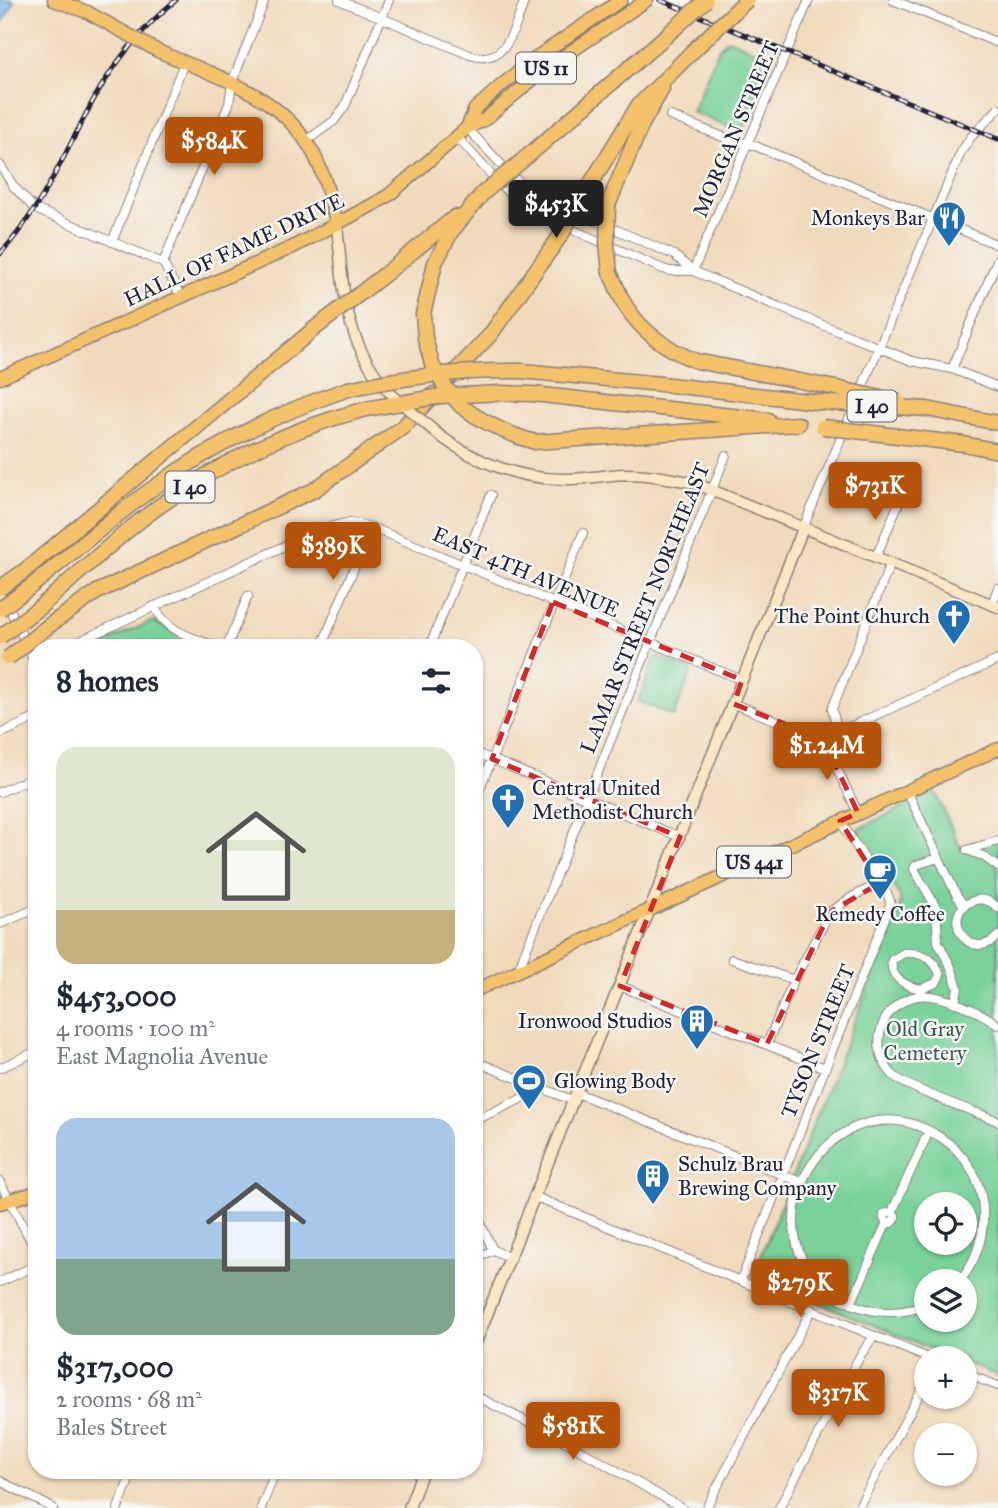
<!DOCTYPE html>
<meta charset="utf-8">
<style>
body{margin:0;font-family:"IM FELL Great Primer",serif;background:#f6f6f7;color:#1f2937;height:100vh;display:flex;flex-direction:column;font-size:26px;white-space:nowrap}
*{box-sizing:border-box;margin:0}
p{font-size:23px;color:#747a83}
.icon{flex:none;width:38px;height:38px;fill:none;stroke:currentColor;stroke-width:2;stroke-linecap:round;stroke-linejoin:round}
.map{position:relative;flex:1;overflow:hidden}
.side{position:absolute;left:28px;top:639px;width:455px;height:840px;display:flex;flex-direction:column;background:#fff;border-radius:28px;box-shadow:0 2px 5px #0004}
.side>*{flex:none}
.tools{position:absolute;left:914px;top:1192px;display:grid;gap:14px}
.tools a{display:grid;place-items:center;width:63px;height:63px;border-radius:50%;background:#fff;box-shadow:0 2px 5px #0004;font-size:35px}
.price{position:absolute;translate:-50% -60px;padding:0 16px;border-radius:7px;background:#b45309;color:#fff;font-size:23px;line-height:46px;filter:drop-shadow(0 2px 4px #0008)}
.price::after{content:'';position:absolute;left:50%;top:42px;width:21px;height:16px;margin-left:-10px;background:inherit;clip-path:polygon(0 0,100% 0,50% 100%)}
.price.selected{background:#222;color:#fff}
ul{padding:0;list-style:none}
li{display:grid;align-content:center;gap:14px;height:371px;padding:0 28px}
li span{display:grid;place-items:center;height:217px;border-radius:21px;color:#555}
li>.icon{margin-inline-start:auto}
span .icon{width:126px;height:126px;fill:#fffc;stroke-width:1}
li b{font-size:30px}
h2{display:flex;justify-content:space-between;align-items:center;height:84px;padding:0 28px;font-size:30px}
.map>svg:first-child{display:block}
.green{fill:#78d299;stroke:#4d7a6a;stroke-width:2;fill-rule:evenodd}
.water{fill:#7db6ed;stroke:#506c94;stroke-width:2}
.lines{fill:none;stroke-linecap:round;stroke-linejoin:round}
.minor-casing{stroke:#8a7e7b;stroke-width:10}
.secondary-casing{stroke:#8a7e7b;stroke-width:13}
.primary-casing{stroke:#8a7e7b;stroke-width:15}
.motorway-casing{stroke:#8a7e7b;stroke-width:17}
.minor{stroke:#fff;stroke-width:8}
.secondary{stroke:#fbe7c3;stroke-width:10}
.primary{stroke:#f4c26a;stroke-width:12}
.motorway{stroke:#f4c26a;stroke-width:14}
.rail-casing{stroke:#22223b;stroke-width:5}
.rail{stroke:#f6f6f2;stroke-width:2.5;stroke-dasharray:8;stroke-linecap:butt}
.secondary-bridge-casing{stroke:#8a7e7b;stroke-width:13;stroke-linecap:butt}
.primary-bridge-casing{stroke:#8a7e7b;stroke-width:15;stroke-linecap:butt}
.motorway-bridge-casing{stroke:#8a7e7b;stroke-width:17;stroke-linecap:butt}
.secondary-bridge{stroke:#fbe7c3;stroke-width:10}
.primary-bridge{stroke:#f4c26a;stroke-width:12}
.motorway-bridge{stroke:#f4c26a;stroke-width:14}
.marked{fill:none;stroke:#d62828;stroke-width:5;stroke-dasharray:14 9;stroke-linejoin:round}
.labels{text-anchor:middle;stroke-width:5;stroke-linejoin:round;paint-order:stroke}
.shield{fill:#f6f6f2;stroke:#626272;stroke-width:2}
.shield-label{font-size:19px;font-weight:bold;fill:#22223b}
.street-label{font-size:21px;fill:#22223b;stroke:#f6f6f2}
.poi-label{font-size:21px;fill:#22223b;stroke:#f6f6f2;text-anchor:end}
.park-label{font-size:21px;fill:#3c5757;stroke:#f6f6f2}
</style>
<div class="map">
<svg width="998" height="1508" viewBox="0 0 998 1508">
<rect width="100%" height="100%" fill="#f6f6f2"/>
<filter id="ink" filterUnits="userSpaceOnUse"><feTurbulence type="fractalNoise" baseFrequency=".0143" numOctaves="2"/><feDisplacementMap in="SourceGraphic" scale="14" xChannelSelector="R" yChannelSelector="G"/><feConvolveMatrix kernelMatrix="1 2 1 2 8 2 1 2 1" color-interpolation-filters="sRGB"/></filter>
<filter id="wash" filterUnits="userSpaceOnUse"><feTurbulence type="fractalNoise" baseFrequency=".00686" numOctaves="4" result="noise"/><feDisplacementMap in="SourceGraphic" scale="28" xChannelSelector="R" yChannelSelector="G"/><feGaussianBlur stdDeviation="1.57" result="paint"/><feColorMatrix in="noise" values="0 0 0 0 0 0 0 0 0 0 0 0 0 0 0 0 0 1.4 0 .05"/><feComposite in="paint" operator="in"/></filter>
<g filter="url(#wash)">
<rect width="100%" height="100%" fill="#f1dabb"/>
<path class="green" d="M728,39L773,58L742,133L692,112L719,48Z
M152,621L206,647L94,648Z
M656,656L692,670L674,716L638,701Z
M935,792L960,847L998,836V1376L964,1362V1358H954L753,1276L900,907V896L856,830ZM926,1204H964V1242H926ZM926,1281H964V1320H926Z"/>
<path class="water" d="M0,0H11L14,2L0,27Z"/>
</g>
<g filter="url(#ink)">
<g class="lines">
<g class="minor-casing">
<path id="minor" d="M339,0L470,55C508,67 514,27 525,0
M893,0L998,43
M670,116L736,142L748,143L998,245
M467,128L514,178L539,196L674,255L693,271L808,319L912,361L952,369L998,387
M457,137L501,186L532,212L663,269L670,271H693
M306,141L334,121L345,106L389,0
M0,165L14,187L35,209L163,263L181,297
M112,242L184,63
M163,263L229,104L232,82L265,0
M693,271L809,0
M952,369L998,258
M804,526L961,152L971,137L998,109
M876,557L900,500
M7,603L37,668
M992,604L998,588
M154,606C169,634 191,636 219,648
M65,648L321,529L350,522L371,527L742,680
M226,648L248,596
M321,648L371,527
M429,648L491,495
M734,704L823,739L858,813
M838,731L832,709L891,562
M0,734L37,717
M823,739L998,660
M474,752L680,837
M907,791L957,896L964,905
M0,792L37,776
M474,803L583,533
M967,850L983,856L998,867
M967,850L998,841
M938,858L916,865L914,869L936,907L938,942L951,967L958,988L955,1003
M998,908C991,901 983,897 973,901C938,913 969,966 998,936
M0,924L37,908
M904,953C921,952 935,958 940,975L936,983L921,989C906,986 889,978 892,960Z
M732,959L794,980
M518,970L726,455
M620,986L825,1068
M998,1025C982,1012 938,992 918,996C880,1003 866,1049 894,1076C908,1089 976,1112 998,1121
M767,1044L794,980L830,912L852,897L880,883
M474,1061L574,1101
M0,1068L37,1051
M577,1093L801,1182
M474,1121L544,1088
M0,1182L37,1253
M533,1196L928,1358
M474,1210L493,1250L509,1257
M892,1212L884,1214V1219L887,1222L891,1223L895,1220V1215L892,1212L929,1131
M474,1259L493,1250
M741,1280L889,908L890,901L888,895L840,821
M0,1282L37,1265
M851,1304L887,1222
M926,1305C899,1316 869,1314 843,1300C731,1239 831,1067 940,1137C991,1169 996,1236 960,1281
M964,1373L998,1386
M474,1395L559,1438L682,1508
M0,1481L53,1508
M118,1508L133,1470
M261,1508L276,1470
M706,1508L812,1309
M779,1508L860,1356L874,1336
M858,1508L926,1382"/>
</g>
<g class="secondary-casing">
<path id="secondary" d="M337,225C344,293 343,343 393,396
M440,436C476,462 521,480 566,479C585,479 605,475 625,474C648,474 671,478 694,483L998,607
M474,1347L804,526
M409,1508L423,1470"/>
</g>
<g class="primary-casing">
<path id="primary" d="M54,0L87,12
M158,51C219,78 289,96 318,163C327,182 331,204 337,225
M467,128L475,109L502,85L537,57L621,0
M0,378L293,247L376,203L389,195L467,128L484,120L545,69L647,0
M474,991L998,749
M0,1203L37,1192"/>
</g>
<g class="motorway-casing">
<path id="motorway" d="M529,155L675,28
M582,198L638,106L697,47
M608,205L642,124L662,89
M610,273C616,284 620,298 627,308C643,333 669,350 696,361L836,388
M384,275L455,217
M432,364L425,338L423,314L435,263L451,232L483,193
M521,371L661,384L817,402
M450,377L490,335L561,235
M501,393L533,394L768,420
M461,406C485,424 507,434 535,442L798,424
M927,409L998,423
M23,572L314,329
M29,588C69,556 108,521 149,491C210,446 277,413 348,389
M40,607C75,577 109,544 146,516C212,466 285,430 366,409
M51,624L97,592L314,490L403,427L434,394"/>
</g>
<use href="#minor" class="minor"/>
<use href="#secondary" class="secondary"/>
<use href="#primary" class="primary"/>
<use href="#motorway" class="motorway"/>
<g class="rail-casing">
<path id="rail" d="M660,0L998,139
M0,254C42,209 65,152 94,99C115,62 143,27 176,0"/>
</g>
<use href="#rail" class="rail"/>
<g class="secondary-bridge-casing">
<path id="secondary-bridge" d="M393,396L440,436"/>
</g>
<g class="primary-bridge-casing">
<path id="primary-bridge" d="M87,12L158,51"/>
</g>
<g class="motorway-bridge-casing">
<path id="motorway-bridge" d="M675,28L706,0
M697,47L747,0
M483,193L529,155
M608,205L607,243L610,273
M561,235L582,198
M314,329L384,275
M434,368L445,387L461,406
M836,388L899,402
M348,389C407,376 460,370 521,371
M817,402L927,409
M366,409L441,396L501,393
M823,427L964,444L998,451
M0,588L23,572
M0,609L29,588
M0,637L40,607
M8,658L51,624"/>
</g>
<use href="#secondary-bridge" class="secondary-bridge"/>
<use href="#primary-bridge" class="primary-bridge"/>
<use href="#motorway-bridge" class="motorway-bridge"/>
</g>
</g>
<path class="marked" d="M553,602L742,680L734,704L823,739L858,813L840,821L880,883L830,912L767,1044L620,986L680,837L492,759Z"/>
<defs>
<g id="restaurant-pin" transform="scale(1.75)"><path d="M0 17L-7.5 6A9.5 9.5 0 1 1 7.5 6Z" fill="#1f6fb2" stroke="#f6f6f2"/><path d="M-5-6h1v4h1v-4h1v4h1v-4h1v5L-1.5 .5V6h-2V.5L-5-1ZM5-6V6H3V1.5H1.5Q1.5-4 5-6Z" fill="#fff"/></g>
<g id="church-pin" transform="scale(1.75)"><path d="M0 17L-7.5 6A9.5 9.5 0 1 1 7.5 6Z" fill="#1f6fb2" stroke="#f6f6f2"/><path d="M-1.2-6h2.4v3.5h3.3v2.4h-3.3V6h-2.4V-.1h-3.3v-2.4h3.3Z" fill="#fff"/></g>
<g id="cafe-pin" transform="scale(1.75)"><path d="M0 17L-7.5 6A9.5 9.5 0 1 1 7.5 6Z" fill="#1f6fb2" stroke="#f6f6f2"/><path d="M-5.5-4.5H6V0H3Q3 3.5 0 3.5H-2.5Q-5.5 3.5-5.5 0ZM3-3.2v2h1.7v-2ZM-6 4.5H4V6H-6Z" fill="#fff"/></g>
<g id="building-pin" transform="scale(1.75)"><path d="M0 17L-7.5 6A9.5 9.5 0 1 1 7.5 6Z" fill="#1f6fb2" stroke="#f6f6f2"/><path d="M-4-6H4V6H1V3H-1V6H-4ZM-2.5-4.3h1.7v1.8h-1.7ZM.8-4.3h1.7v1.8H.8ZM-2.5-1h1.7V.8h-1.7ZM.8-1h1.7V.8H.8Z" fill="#fff"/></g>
<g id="stadium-pin" transform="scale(1.75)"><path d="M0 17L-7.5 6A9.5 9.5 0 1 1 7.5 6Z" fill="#1f6fb2" stroke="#f6f6f2"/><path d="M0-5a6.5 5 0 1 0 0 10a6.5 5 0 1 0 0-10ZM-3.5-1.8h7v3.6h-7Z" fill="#fff"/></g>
</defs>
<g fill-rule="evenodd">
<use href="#restaurant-pin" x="949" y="218"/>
<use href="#church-pin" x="954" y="616"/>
<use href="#church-pin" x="508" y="800"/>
<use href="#cafe-pin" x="880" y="871"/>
<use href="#building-pin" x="697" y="1021"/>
<use href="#stadium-pin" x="529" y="1081"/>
<use href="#building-pin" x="653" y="1176"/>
</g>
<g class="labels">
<g class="shield">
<rect x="516" y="52.5" width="60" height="31" rx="5"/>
<rect x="847.5" y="390.5" width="49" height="31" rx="5"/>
<rect x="165.5" y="471.5" width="49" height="31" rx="5"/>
<rect x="717" y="846.5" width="74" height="31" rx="5"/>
</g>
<g class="shield-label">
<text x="546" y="75">US 11</text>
<text x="872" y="413">I 40</text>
<text x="190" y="494">I 40</text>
<text x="754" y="869">US 441</text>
</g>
<g class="street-label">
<text transform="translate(736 129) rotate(-67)" y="7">MORGAN STREET</text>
<text transform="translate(234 250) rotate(-25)" y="7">HALL OF FAME DRIVE</text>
<text transform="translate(526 572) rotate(23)" y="7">EAST 4TH AVENUE</text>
<text transform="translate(645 608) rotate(-68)" y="7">LAMAR STREET NORTHEAST</text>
<text transform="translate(818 1041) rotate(-68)" y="7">TYSON STREET</text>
</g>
<g class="poi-label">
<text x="925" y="225">Monkeys Bar</text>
<text x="930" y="623">The Point Church</text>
<text x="532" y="795" text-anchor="start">Central United<tspan x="532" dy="24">Methodist Church</tspan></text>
<text x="880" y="921" text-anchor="middle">Remedy Coffee</text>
<text x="672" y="1028">Ironwood Studios</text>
<text x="554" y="1088" text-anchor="start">Glowing Body</text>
<text x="678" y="1171" text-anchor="start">Schulz Brau<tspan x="678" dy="24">Brewing Company</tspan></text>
</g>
<g class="park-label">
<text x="925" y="1036">Old Gray<tspan x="925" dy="24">Cemetery</tspan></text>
</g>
</g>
</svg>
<div class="tools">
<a><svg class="icon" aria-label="locate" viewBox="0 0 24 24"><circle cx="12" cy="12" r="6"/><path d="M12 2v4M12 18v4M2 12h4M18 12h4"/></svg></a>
<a><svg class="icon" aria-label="layers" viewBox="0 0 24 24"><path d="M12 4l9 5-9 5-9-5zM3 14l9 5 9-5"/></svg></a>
<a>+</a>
<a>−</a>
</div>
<b class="price" style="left:214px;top:177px">$584K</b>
<b class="price selected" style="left:556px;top:240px">$453K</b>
<b class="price" style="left:875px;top:522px">$731K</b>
<b class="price" style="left:333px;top:582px">$389K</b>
<b class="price" style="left:827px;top:782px">$1.24M</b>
<b class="price" style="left:800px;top:1319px">$279K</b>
<b class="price" style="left:838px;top:1429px">$317K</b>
<b class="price" style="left:573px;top:1462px">$581K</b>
<section class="side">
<h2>8 homes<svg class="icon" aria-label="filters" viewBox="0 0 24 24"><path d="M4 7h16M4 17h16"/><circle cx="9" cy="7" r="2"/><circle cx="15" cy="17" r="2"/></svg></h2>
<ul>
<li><span style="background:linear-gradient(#dfe7d0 75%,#c2b280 0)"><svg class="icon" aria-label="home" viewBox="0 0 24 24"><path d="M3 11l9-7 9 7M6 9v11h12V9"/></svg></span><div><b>$453,000</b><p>4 rooms · 100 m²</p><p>East Magnolia Avenue</p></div></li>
<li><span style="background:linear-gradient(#a9c7e8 65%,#7fa58c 0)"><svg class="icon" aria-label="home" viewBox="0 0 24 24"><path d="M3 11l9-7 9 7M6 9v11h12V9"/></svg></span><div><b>$317,000</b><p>2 rooms · 68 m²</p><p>Bales Street</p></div></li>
</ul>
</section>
</div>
